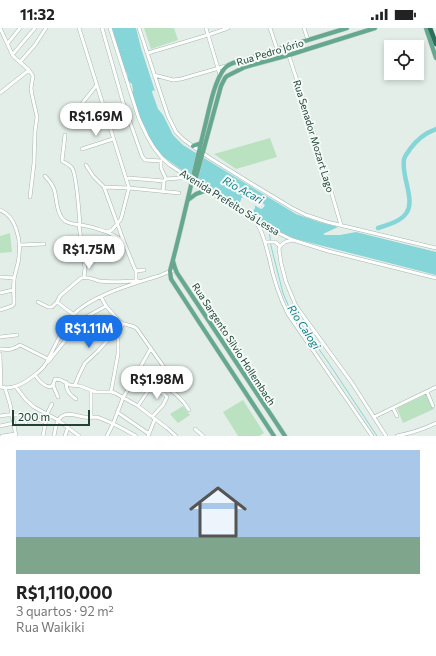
<!DOCTYPE html>
<html lang="pt">
<meta charset="utf-8">
<style>
body{margin:0;font-family:Commissioner,sans-serif;background:#f6f6f6;color:#222;height:100vh;display:flex;flex-direction:column;font-size:15px;white-space:nowrap}
*{box-sizing:border-box;margin:0}
p{font-size:13px;color:#767676}
.icon{flex:none;width:22px;height:22px;fill:none;stroke:currentColor;stroke-width:2;stroke-linecap:round;stroke-linejoin:round}
.map{position:relative;height:408px;overflow:hidden}
.panel{display:flex;flex-direction:column;background:#fff;flex:1}
.panel>*{flex:none}
.buttons{position:absolute;left:384px;top:12px;display:grid;gap:8px}
.buttons a{display:grid;place-items:center;width:40px;height:40px;border-radius:0px;background:#fff;box-shadow:0 2px 6px #0003;font-size:20px}
.scale{position:absolute;left:12px;bottom:10px;width:78px;box-sizing:border-box;padding-left:4px;border:2px solid #204235;border-top:0;font-size:11px;line-height:14px;white-space:nowrap;color:#204235;-webkit-text-stroke:3px #f4faf7;paint-order:stroke}
.price{position:absolute;translate:-50% -34px;padding:0 9px;border-radius:14px;background:#fff;color:#222;font-size:13px;line-height:26px;filter:drop-shadow(0 1px 2px #0008)}
.price::after{content:'';position:absolute;left:50%;top:24px;width:12px;height:9px;margin-left:-6px;background:inherit;clip-path:polygon(0 0,100% 0,50% 100%)}
.price.selected{background:#1a73e8;color:#fff}
ul{padding:0;list-style:none}
li{display:grid;align-content:center;gap:8px;height:212px;padding:0 16px}
li span{display:grid;place-items:center;height:124px;border-radius:0px;color:#555}
li>.icon{margin-inline-start:auto}
span .icon{width:72px;height:72px;fill:#fffc;stroke-width:1}
li b{font-size:17px}
.status{display:flex;justify-content:space-between;align-items:center;height:28px;padding:0 20px;background:#fff;direction:ltr}
.status svg{height:11px;fill:currentColor}
.map>svg:first-child{display:block}
.green{fill:#bae2c0}
.water{fill:#86d5d9;fill-rule:evenodd}
.lines{fill:none;stroke-linecap:round;stroke-linejoin:round}
.stream{stroke:#86d5d9;stroke-width:1}
.river{stroke:#86d5d9;stroke-width:4.5}
.minor-casing{stroke:#a5b7af;stroke-width:4}
.major-casing{stroke:#c1cac6;stroke-width:5}
.highway-casing{stroke:#c1cac6;stroke-width:5.5}
.minor{stroke:#fff;stroke-width:3}
.major{stroke:#63a88f;stroke-width:4}
.highway{stroke:#29715b;stroke-width:4.5}
.labels{text-anchor:middle;stroke-width:4;stroke-linejoin:round;paint-order:stroke}
.street-label{font-size:10px;fill:#204235;stroke:#f4faf7}
.water-label{font-size:11px;font-style:italic;fill:#147e85;stroke:#f4faf7}
</style>
<div class="status"><b>11:32</b><svg viewBox="0 0 49 12"><path d="M0 12V9h3v3zM5 12V6h3v6zM10 12V3h3v9zM15 12V0h3v12zM26 1h20v11H26zM47 4h2v5h-2z"/></svg></div>
<div class="map">
<svg width="436" height="408" viewBox="0 0 436 408">
<rect width="100%" height="100%" fill="#e3eee8"/>
<path class="green" d="M144,0H174L178,12L151,21Z
M270,110L277,129L236,141L214,126Z
M10,205L12,224L0,225V208Z
M77,287L82,291L74,299L70,295Z
M427,366L434,381L403,395L397,380Z
M243,372L264,405L259,408H238L223,384Z
M183,378L190,387L178,395L170,386Z"/>
<path class="water" d="M112,0H136L141,20L155,63L153,62L152,64L158,81L163,87L173,107L183,117L204,130L296,186L319,194L338,199L323,206L325,207H340L356,204L436,224V247L292,210L268,198L241,182L200,155L162,128L150,111L138,85L131,65L133,63L132,56L128,53L127,45L125,43L121,31ZM244,165L259,172L265,177L263,180L261,181L252,176L255,178V180L253,183C248,183 242,180 239,175L241,172V170H243L242,168V166Z"/>
<g class="lines">
<path class="stream" d="M269,201L271,218L283,265L289,279L328,334L377,408"/>
<path class="river" d="M378,200C388,197 402,193 407,184C415,171 401,147 404,132C404,128 408,125 410,121C417,111 425,105 436,101"/>
<g class="minor-casing">
<path id="minor" d="M0,0L13,28L29,42L33,48L31,60L32,67L37,89L35,103L34,135L30,169
M79,0L129,160L121,191L112,202L107,204L117,209L124,214
M102,0L123,74L142,128L145,132L161,133
M110,0L139,91L147,108L154,120L162,130L170,137L207,162L255,192L272,202L293,212L328,223L436,250
M139,0L168,88L176,104L184,112L210,130L252,156L292,180L306,187L327,194L436,220
M206,0L220,47
M270,0L277,21
M304,0L308,12
M8,15L20,0
M286,19L311,95L341,197
M148,25L208,7L228,0
M13,26L35,0
M20,34L35,17L46,0
M154,47L173,52L181,51L226,38
M0,65L29,42
M69,96L84,73L96,58
M65,107L62,133C65,135 70,137 72,140C77,147 79,186 80,197
M82,121L113,111
M161,133V140L166,151
M86,137L93,148L104,159L124,214L134,239L136,243V253
M45,148C49,152 52,156 54,161C57,170 56,186 65,193C71,197 79,196 86,198C93,199 100,202 107,204
M126,151L129,150L164,153
M104,159L129,160L179,165
M163,164L164,153L166,151L180,150L185,148
M0,182C16,188 21,212 19,227C19,236 15,243 14,252C13,260 14,268 14,276L12,278L0,282
M256,194C264,205 265,216 269,229C273,249 279,268 288,286L372,408
M79,197L85,240L84,249
M293,212L285,214L280,218L279,221L281,235L286,254L296,278L352,355L386,408
M265,214H275L280,218
M20,217L44,216
M136,243L144,242
M0,249L14,250
M0,265L13,262
M101,269L106,278L120,294C126,298 132,296 137,301L166,342L152,357L138,378
M38,274L48,279H52L57,274L60,268L81,250C87,248 93,251 99,253C112,255 125,253 139,253
M57,274L74,287
M0,309L17,307
M0,321C8,322 13,322 20,317L48,331
M0,326L1,359
M48,334L80,294L86,289L106,278
M35,347C39,353 43,358 50,359L53,357
M156,352C170,362 180,367 189,382
M66,354C66,363 70,367 76,371
M75,357L79,347L85,335L98,323L115,304L118,305L123,296
M152,357L165,367L167,369L163,377L152,389
M0,359C4,360 9,360 13,359C23,357 46,341 48,331C56,317 62,301 72,288C90,268 130,257 155,249C161,248 166,244 172,243
M16,359L26,372L34,379L58,392L79,408
M5,360L10,376L16,408
M91,362V389
M111,364L118,326V305
M427,364L433,378
M58,369L53,357L55,351L61,352L70,357L80,358L96,364H111L115,365L138,378L167,400L176,408
M393,380L397,388
M117,384L149,406
M0,388C19,385 28,388 45,394
M26,388V396
M374,389L436,359
M0,398L14,395
M195,401L203,408
M2,408L16,406
M43,408L47,386L52,376
M54,408C55,402 56,392 62,388C69,384 77,388 84,389C88,390 92,389 96,389C108,392 125,402 136,408
M65,408L68,399
M107,408L113,396L123,370L151,320
M148,408L155,391
M397,408C411,405 424,401 436,395"/>
</g>
<g class="major-casing">
<path id="major" d="M426,0L436,30
M193,118L201,115
M191,156L195,153L221,58L225,50L227,48L245,39L289,27L375,0
M188,172L196,166L207,162
M173,233L175,240L177,245L285,408
M274,408L199,294L171,251L170,243C183,195 193,147 205,98C209,82 214,54 224,41C228,35 237,34 243,32L347,0"/>
</g>
<g class="highway-casing">
<path id="highway" d="M430,0L436,16"/>
</g>
<use href="#minor" class="minor"/>
<use href="#major" class="major"/>
<use href="#highway" class="highway"/>
</g>
<g class="labels">
<g class="street-label">
<text transform="translate(270 24) rotate(-17)" y="4">Rua Pedro Jório</text>
<text transform="translate(314 108) rotate(73)" y="4">Rua Senador Mozart Lago</text>
<text transform="translate(230 174) rotate(32)" y="4">Avenida Prefeito Sá Lessa</text>
<text transform="translate(234 316) rotate(57)" y="4">Rua Sargento Silvio Hollembach</text>
</g>
<g class="water-label">
<text transform="translate(243 162) rotate(29)" y="4">Rio Acari</text>
<text transform="translate(304 299) rotate(57)" y="4">Rio Calogi</text>
</g>
</g>
</svg>
<div class="buttons">
<a><svg class="icon" aria-label="locate" viewBox="0 0 24 24"><circle cx="12" cy="12" r="6"/><path d="M12 2v4M12 18v4M2 12h4M18 12h4"/></svg></a>
</div>
<div class="scale">200 m</div>
<b class="price" style="left:96px;top:109px">R$1.69M</b>
<b class="price" style="left:89px;top:242px">R$1.75M</b>
<b class="price selected" style="left:89px;top:321px">R$1.11M</b>
<b class="price" style="left:157px;top:372px">R$1.98M</b>
</div>
<section class="panel">
<ul>
<li><span style="background:linear-gradient(#a9c7e8 70%,#7fa58c 0)"><svg class="icon" aria-label="home" viewBox="0 0 24 24"><path d="M3 11l9-7 9 7M6 9v11h12V9"/></svg></span><div><b>R$1,110,000</b><p>3 quartos · 92 m²</p><p>Rua Waikiki</p></div></li>
</ul>
</section>
